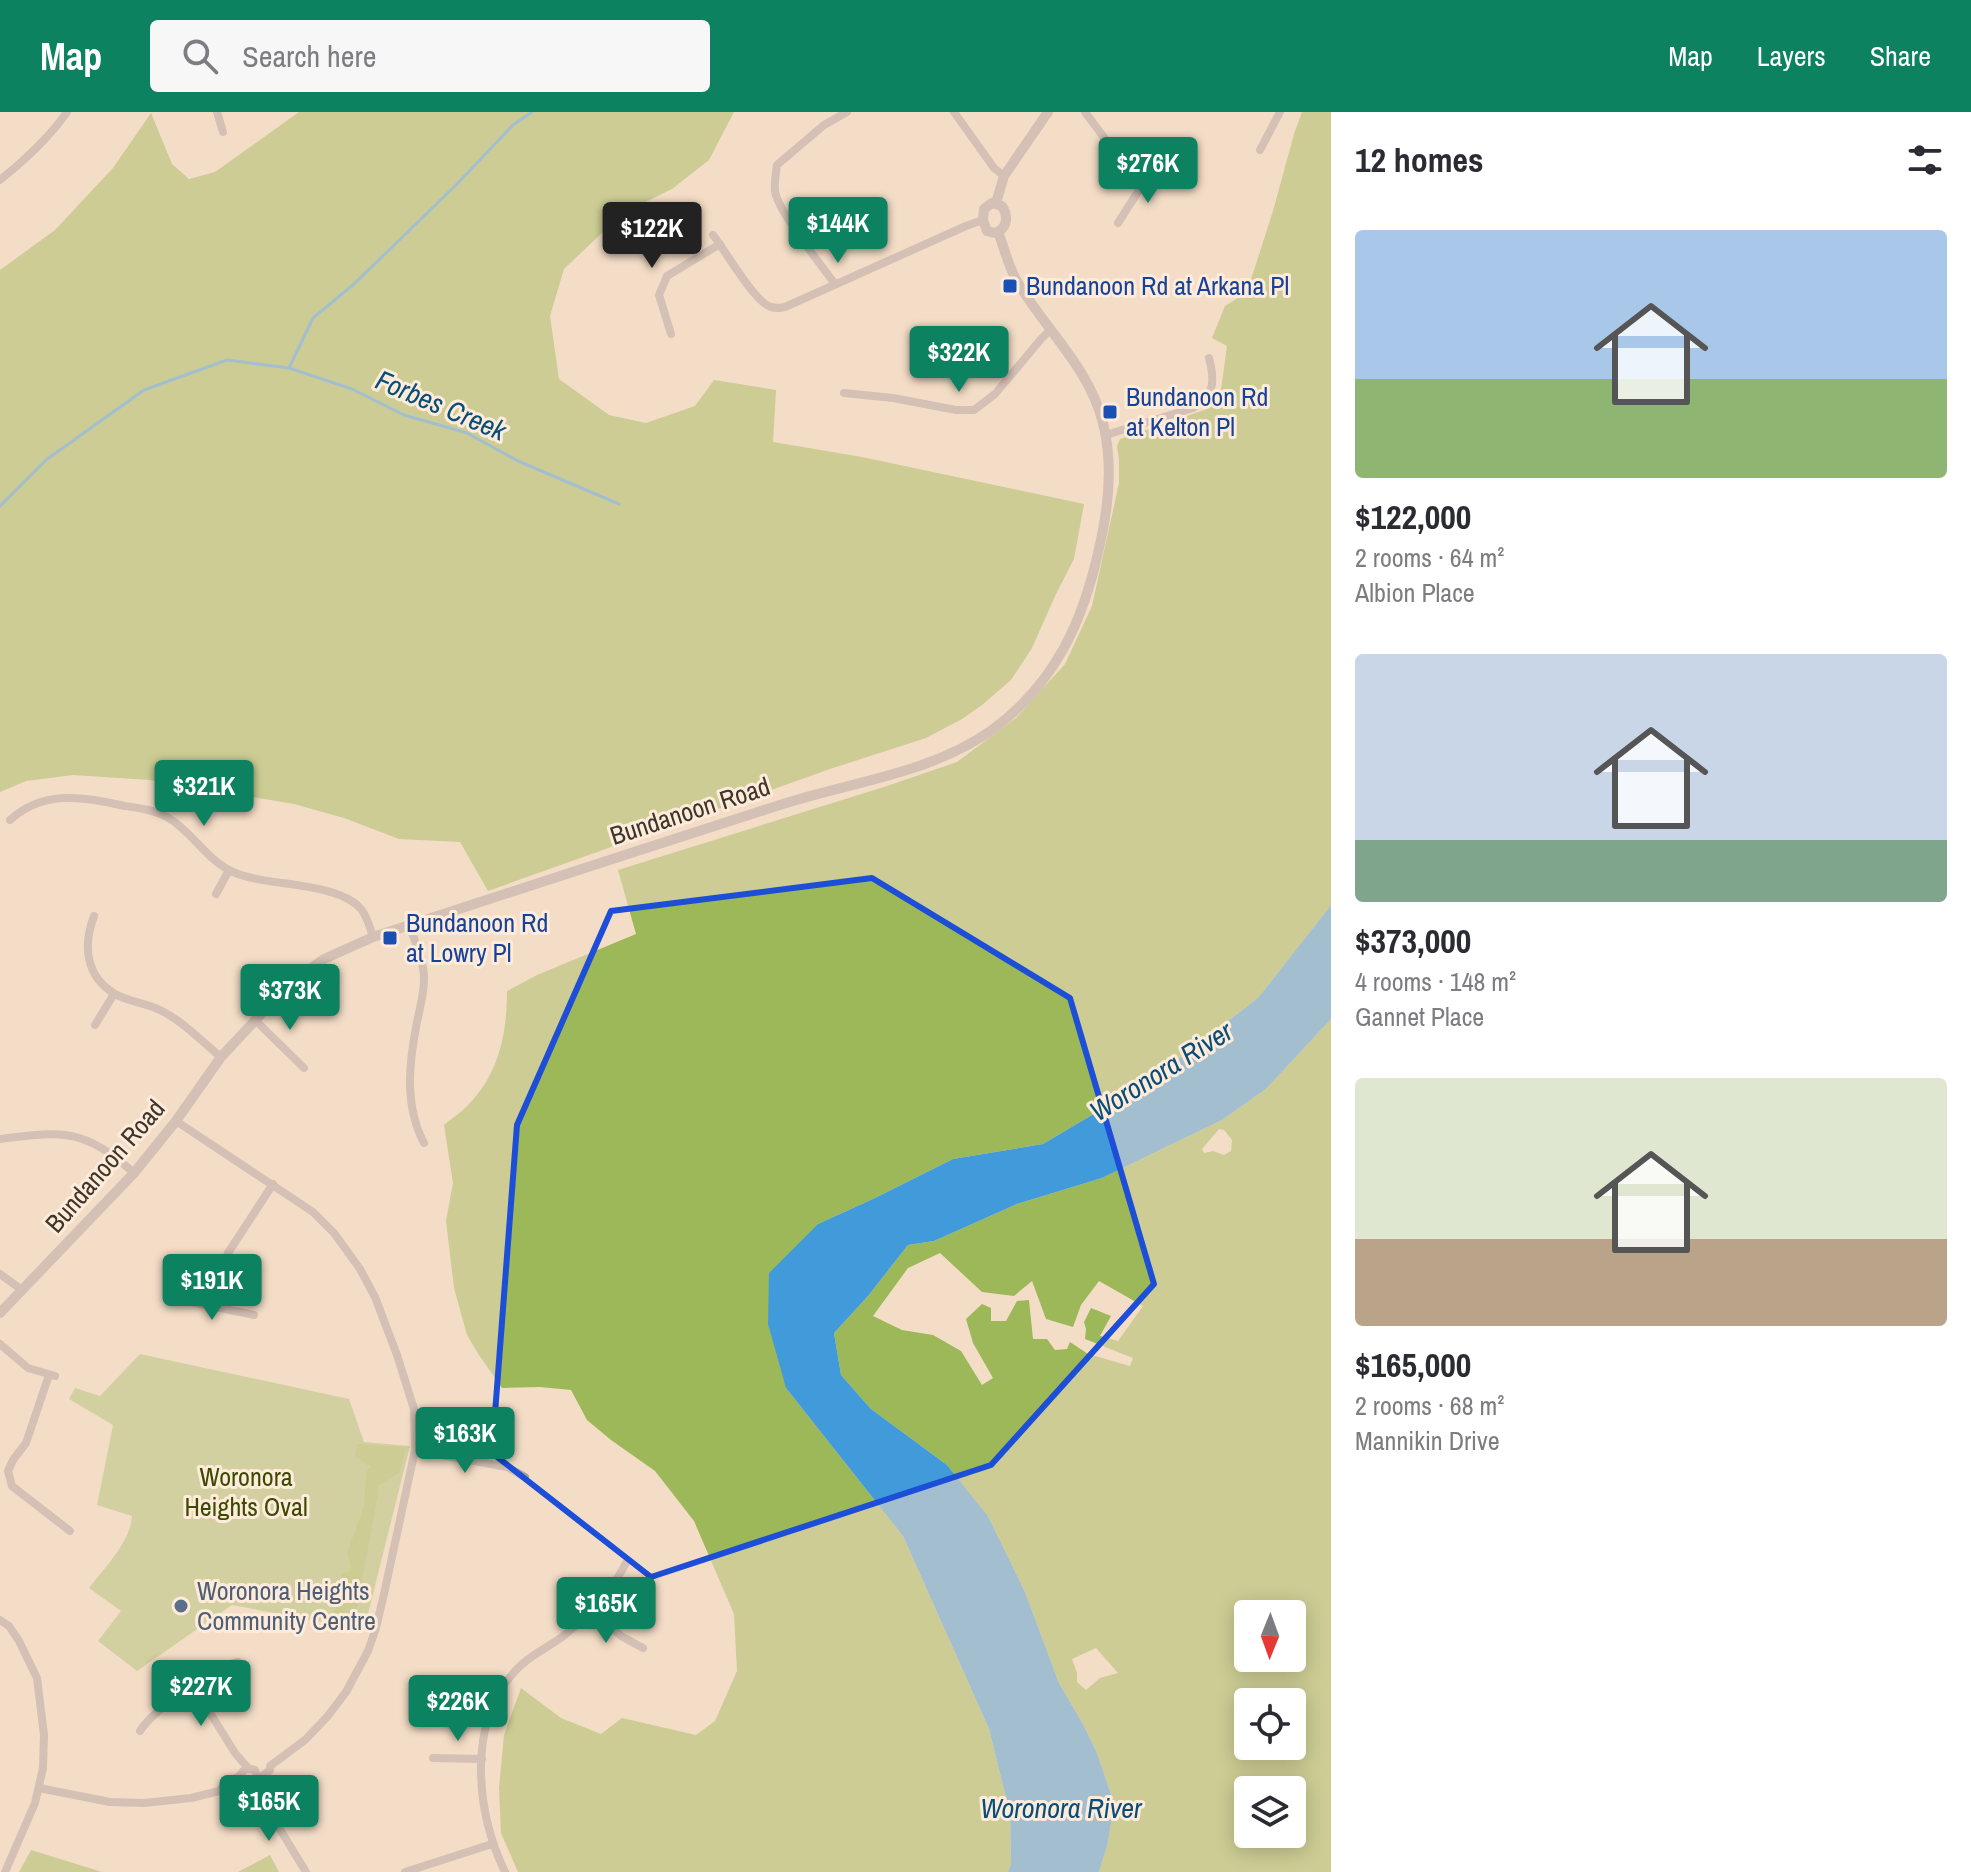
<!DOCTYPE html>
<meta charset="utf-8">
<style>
body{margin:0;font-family:"Archivo Narrow",sans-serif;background:#f7f7f7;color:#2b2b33;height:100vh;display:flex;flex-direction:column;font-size:30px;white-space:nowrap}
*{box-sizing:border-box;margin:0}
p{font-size:26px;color:#7c7c81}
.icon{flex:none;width:44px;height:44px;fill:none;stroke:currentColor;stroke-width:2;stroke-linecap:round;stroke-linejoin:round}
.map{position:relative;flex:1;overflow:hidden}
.panel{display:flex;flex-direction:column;background:#fff;width:640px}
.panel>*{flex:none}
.needle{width:52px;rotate:181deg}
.fabs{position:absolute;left:1234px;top:1488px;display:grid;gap:16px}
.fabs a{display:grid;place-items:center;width:72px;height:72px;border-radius:8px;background:#fff;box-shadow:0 4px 20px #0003;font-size:40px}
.price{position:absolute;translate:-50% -68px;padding:0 18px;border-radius:8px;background:#0d8261;color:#fff;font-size:26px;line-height:52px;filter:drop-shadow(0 2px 4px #0008)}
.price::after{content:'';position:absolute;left:50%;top:48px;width:24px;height:18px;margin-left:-12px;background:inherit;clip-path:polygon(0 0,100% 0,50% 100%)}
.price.selected{background:#222;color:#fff}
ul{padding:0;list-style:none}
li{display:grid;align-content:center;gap:16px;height:424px;padding:0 24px}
li span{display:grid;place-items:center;height:248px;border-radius:8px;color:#555}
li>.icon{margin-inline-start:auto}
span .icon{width:144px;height:144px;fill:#fffc;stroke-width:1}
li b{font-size:34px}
h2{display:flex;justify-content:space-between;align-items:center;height:96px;padding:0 24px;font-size:34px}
header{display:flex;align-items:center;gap:48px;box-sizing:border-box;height:112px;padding:0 40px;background:#0d8261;color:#fff}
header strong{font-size:38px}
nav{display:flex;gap:44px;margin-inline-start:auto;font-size:28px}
.search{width:560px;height:72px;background:#f7f7f7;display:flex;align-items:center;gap:20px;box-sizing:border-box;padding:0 28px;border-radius:8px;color:#7c7c81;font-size:30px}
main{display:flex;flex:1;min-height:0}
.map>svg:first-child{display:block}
.green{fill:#a9c272}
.forest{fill:#9cb858;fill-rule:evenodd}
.water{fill:#419ada}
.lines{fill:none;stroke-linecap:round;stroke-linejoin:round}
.stream{stroke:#419ada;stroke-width:3}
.minor{stroke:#ad9e9d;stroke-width:8}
.tertiary{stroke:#ad9e9d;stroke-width:10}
.marked{fill:none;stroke:#1d4ed8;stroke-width:6;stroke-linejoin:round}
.transit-dot{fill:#1a4fb4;stroke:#feebda;stroke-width:3}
.service-dot{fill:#5c6f8a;stroke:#feebda;stroke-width:3}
.labels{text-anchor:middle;stroke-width:6;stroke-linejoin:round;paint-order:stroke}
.transit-label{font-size:26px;fill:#164399;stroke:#feebda;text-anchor:start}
.street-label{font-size:26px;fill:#3e352c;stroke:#feebda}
.park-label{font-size:26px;fill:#3a4a00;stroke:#feebda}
.service-label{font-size:26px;fill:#4e5e75;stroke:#feebda;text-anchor:start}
.water-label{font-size:28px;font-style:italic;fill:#094e79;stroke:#feebda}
</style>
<header>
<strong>Map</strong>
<div class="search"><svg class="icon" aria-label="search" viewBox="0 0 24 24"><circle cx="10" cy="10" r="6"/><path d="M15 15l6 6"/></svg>Search here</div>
<nav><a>Map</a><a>Layers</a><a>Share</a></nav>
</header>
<main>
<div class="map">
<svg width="1331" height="1760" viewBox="0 0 1331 1760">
<rect width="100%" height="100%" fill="#f4ddc7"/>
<path class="green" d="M140,1242L349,1287L364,1330L410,1334L364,1518L232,1493L137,1559L98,1529L121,1499L89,1476C104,1456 130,1431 132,1404L97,1393L113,1313L69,1287L75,1276L100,1284Z"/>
<path class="forest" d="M299,0H734L709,48L672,77L623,101L564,157L550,204L559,267L609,303L646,311L695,294L714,268L776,278L773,330L862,345L1084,392L1074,447L1056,482L1032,536L1011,568L982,593L962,607L926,626L830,657L488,779L460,730L399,727L344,706L294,692L150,668L73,663L26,669L0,680V158L55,118L113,56L151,1L172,52L189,67L215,60Z
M1302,0H1331V793L1258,886L1151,968L1043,1032L953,1047L875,1086L818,1112L786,1276L903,1424L989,1617L1010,1702L1011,1752L1008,1760H518L501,1721L499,1676L504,1623L521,1576L561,1606L601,1622L622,1606L696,1623L715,1609L737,1559L734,1502L694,1409L655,1359L611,1328L587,1308L571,1278L540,1275L502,1276L479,1243L467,1223L454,1176L446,1109L453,1071L444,1013C452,1006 462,1000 469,992C499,961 507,921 507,879L537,863L636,822L618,758L887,674L957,650L1016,606L1065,552L1092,494L1119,371V348L1117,334L1120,327L1207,297L1220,285L1227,234L1212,226L1225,194L1247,180L1273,99L1294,22Z
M1331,907V1760H1099L1108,1731L1114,1691L1097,1641L1084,1614L1059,1571L1025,1480L988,1404L947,1353L871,1297L841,1263L834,1221L868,1184L908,1133L934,1129L1017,1092L1102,1066L1222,1008L1266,977ZM1219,1017L1224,1018L1232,1028L1231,1039L1224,1043L1213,1039L1204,1041L1202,1037ZM940,1141L982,1180L1014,1184L1032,1169L1046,1207L1073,1215L1081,1193L1099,1169L1143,1194L1118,1229L1100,1224L1111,1204L1091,1196L1084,1210L1086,1217L1085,1227L1133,1246L1130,1254L1088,1242L1070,1230L1067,1237L1055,1238L1047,1227H1033L1029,1188L1017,1189L1006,1209H991V1196L982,1192L966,1207L973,1231L993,1266L982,1273L961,1239L933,1223L902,1218L873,1204L908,1156ZM1248,1502H1292V1546H1248ZM1096,1536L1118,1561L1100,1566L1086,1578L1077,1570V1561L1072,1547ZM1248,1590H1292V1634H1248ZM1248,1678H1292V1722H1248Z
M357,1332L406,1335L399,1361L377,1374L379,1377L356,1501C347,1507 340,1509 330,1504L336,1496L342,1462L350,1459L351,1453L347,1441L364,1394L366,1361L370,1354L355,1345Z
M31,1738L102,1760H19Z
M270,1743L279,1760H238Z"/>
<path class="water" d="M1331,793V907L1266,977L1222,1008L1102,1066L1017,1092L934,1129L908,1133L868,1184L834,1221L841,1263L871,1297L947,1353L988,1404L1025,1480L1059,1571L1084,1614L1097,1641L1114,1691L1108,1731L1099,1760H1008L1011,1752L1010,1702L989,1617L903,1424L786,1276L768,1212L769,1161L818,1112L875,1086L953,1047L1043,1032L1151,968L1258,886Z"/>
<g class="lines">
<path class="stream" d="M289,256L313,206L354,172L456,73L513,13L532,0
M0,394L46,348L144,278L227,248L289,256L352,277L404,303L467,321L518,349L619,392"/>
<path class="minor" d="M217,0L223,20
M954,0L994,56L1004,64
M1085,0L1141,75
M1260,38L1280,0
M0,68C25,48 49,26 67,0
M1118,111L1141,75L1160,59
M713,123C725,138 755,191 771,195C775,196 781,196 785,195L966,114L983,108
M835,172C822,154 777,98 775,79C774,71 776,61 777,53L824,13L847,0
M671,222L659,183L667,164L720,132
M844,281L893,286L956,298H974L995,282L1041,227L1050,218
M1106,323L1193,296C1215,283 1215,269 1209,246
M10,708C44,677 83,685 125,694C139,696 154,698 167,705C192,719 206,748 233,760C266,775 337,769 361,797C367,804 370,815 373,825
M216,782L229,758
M94,804C83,833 85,864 115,882C129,890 147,891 162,899C184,910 202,930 221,945
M409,813C415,830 424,848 424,867C424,881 420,896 417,910C409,950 404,993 424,1031
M255,908L304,956
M95,913L114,882
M176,1009L313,1100L334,1121L360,1157L375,1185L397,1243L414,1297L415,1338L384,1482L376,1516L368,1539L346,1580L327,1605L305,1628L270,1654V1658L258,1667
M0,1027C65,1019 83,1016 134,1061
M0,1162L22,1178
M177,1187L254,1203
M215,1194L222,1156L228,1141L273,1072
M0,1232L28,1256L55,1264
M49,1263L26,1331L13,1348L8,1359L12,1374L70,1419
M415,1338L507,1355L525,1365
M592,1498L621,1524L643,1536
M0,1508L9,1514L19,1529L37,1566L44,1623L43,1656L35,1691L5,1760
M194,1575L235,1641L248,1656
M140,1619C152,1599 215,1555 238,1550
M433,1646L482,1647
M249,1675L256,1684L261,1686L306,1760
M39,1676L110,1690L144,1691L191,1686L244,1673
M221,1677L223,1674L239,1664L246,1656L255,1658L258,1667L254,1673L249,1675L241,1671L239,1664
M405,1760L492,1732
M505,1760C476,1699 466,1610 517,1557C530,1543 547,1536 562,1525C588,1505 611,1480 626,1451"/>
<path class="tertiary" d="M992,91L1002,94C1009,105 1007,117 995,121L987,119L983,108L984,97Z
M996,91L1004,64L1048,0
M0,1201L134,1061L176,1009L221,945L278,884L303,862L324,847L373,825C511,780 648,735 786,691C856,669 931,661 992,618C1056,571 1084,508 1100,432C1109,393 1113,351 1103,311C1090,257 1046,218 1018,171C1008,155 1005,137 998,120"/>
</g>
<path d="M0 0H1331V1760H0ZM872,766L1070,886L1154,1172L991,1353L651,1465L492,1341L517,1013L611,799Z" fill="#f4ddc7" fill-opacity=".55" fill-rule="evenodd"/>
<path class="marked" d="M872,766L1070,886L1154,1172L991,1353L651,1465L492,1341L517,1013L611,799Z"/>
<g class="transit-dot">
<rect x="1002" y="166" width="16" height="16" rx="4"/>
<rect x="1102" y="292" width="16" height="16" rx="4"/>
<rect x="382" y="818" width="16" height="16" rx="4"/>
</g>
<circle class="service-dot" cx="181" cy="1494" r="8"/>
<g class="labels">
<g class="transit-label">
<text x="1026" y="183">Bundanoon Rd at Arkana Pl</text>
<text x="1126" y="294">Bundanoon Rd<tspan x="1126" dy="30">at Kelton Pl</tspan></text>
<text x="406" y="820">Bundanoon Rd<tspan x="406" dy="30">at Lowry Pl</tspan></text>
</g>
<g class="street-label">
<text transform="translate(690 699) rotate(-18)" y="9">Bundanoon Road</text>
<text transform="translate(105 1054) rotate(-49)" y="9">Bundanoon Road</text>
</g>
<g class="park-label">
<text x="246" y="1374">Woronora<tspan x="246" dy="30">Heights Oval</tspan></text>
</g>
<g class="service-label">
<text x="197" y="1488">Woronora Heights<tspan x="197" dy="30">Community Centre</tspan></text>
</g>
<g class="water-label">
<text transform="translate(441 293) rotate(23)" y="10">Forbes Creek</text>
<text transform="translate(1161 959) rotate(-32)" y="10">Woronora River</text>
<text x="1061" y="1706">Woronora River</text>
</g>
</g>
</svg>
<div class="fabs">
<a><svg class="needle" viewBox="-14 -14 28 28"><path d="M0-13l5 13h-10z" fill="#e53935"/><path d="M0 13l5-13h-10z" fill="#7c7c81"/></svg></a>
<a><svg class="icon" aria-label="locate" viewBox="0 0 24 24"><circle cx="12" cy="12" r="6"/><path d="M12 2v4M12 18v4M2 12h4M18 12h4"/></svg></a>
<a><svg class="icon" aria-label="layers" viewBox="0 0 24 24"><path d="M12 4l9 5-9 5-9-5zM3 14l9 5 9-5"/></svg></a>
</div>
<b class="price" style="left:1148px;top:93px">$276K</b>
<b class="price" style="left:838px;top:153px">$144K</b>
<b class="price selected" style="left:652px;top:158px">$122K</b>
<b class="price" style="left:959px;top:282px">$322K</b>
<b class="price" style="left:204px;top:716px">$321K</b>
<b class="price" style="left:290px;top:920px">$373K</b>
<b class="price" style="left:212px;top:1210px">$191K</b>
<b class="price" style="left:465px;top:1363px">$163K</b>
<b class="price" style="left:606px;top:1533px">$165K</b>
<b class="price" style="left:201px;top:1616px">$227K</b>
<b class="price" style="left:458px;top:1631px">$226K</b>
<b class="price" style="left:269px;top:1731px">$165K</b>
</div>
<section class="panel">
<h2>12 homes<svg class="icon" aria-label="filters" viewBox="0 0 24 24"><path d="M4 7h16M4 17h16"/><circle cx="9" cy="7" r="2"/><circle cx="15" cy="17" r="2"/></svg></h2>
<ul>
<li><span style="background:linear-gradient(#a9c7e8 60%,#8fb573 0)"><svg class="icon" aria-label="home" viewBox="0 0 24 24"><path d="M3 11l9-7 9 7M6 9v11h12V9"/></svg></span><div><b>$122,000</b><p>2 rooms · 64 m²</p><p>Albion Place</p></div></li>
<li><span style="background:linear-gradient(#c9d6e8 75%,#7fa58c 0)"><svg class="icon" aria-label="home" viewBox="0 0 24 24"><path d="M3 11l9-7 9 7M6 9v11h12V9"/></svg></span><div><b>$373,000</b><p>4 rooms · 148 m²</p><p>Gannet Place</p></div></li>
<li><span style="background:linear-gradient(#dfe7d0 65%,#b9a48a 0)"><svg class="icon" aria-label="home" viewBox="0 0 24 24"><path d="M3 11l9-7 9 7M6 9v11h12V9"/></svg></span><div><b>$165,000</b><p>2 rooms · 68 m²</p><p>Mannikin Drive</p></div></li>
</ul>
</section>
</main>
